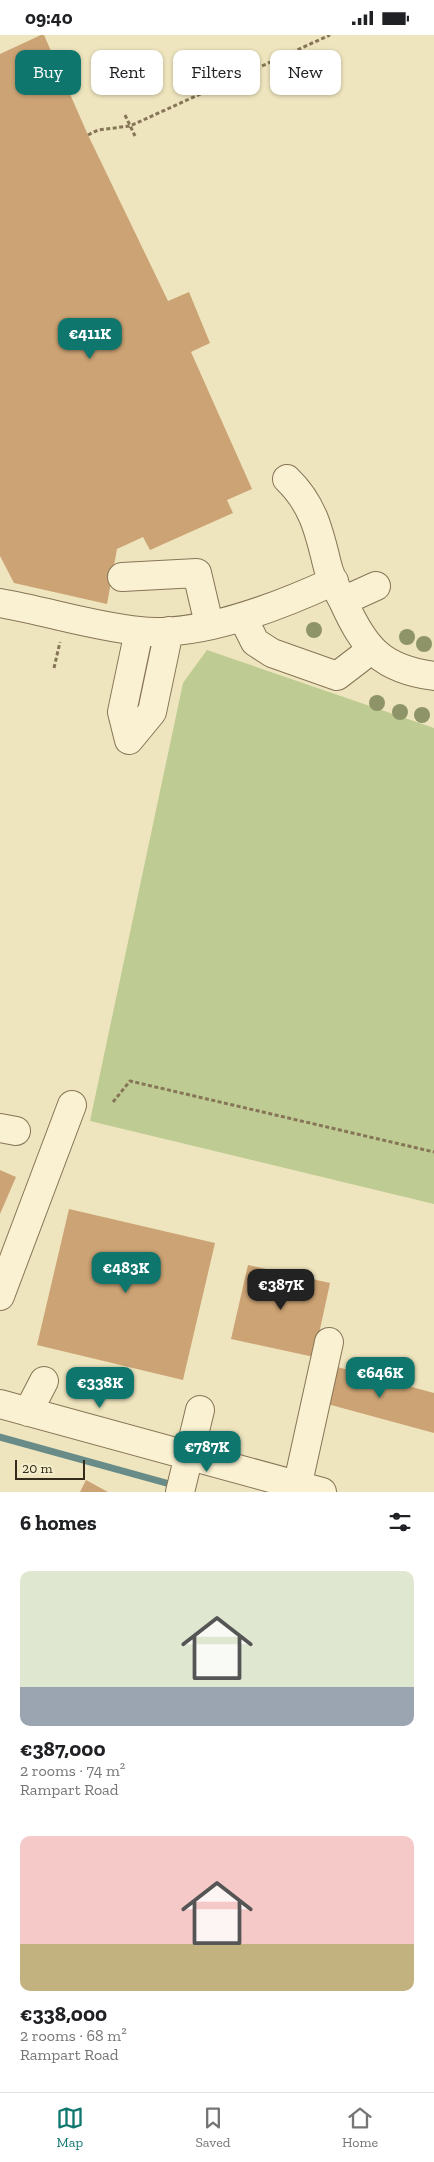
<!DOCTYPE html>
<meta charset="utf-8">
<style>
body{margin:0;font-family:"Zilla Slab",serif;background:#f2f2f2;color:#202124;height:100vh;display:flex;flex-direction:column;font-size:19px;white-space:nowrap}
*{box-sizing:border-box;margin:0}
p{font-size:16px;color:#757577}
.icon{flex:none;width:28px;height:28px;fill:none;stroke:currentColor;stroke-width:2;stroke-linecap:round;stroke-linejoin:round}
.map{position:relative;height:1457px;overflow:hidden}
.panel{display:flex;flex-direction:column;background:#fff;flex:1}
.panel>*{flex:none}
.guide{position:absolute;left:15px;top:15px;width:405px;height:45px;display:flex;gap:10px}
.scale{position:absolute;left:15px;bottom:12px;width:70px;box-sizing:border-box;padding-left:5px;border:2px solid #352b1c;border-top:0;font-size:14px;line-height:18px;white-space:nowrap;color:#352b1c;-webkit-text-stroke:4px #f5eecd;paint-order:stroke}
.price{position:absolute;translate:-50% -42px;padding:0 11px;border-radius:10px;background:#0f766e;color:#fff;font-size:16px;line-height:32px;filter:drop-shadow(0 1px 2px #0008)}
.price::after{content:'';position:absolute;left:50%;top:30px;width:15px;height:11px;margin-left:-8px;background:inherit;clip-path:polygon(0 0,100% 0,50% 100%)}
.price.current{background:#222;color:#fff}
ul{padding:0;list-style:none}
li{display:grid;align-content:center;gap:10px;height:265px;padding:0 20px}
li span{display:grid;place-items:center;height:155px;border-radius:10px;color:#555}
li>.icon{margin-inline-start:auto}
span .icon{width:90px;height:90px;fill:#fffc;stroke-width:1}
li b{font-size:21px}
h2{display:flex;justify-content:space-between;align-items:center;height:60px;padding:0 20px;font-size:21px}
.tag{padding:0 18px;border-radius:10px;background:#fff;box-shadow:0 1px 4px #0004;font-size:18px;line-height:45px}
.tag.current{background:#0f766e;color:#fff}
.status{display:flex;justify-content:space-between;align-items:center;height:35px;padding:0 25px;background:#fff;direction:ltr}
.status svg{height:14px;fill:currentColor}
.dock{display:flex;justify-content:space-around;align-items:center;height:70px;border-top:1px solid #e0e0e0;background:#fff;font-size:14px;color:#757577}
.dock a{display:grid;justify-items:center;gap:2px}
.dock .current{color:#0f766e}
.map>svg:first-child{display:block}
.green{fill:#becb92}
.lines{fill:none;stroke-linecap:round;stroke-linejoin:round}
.stream{stroke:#698c88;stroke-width:7}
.building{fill:#cca374}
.minor-casing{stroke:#867557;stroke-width:30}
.path{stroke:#867557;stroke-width:3;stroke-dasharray:4 2.5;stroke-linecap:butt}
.minor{stroke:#f9f1d1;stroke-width:28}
.tree{fill:#8e9468}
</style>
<div class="status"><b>09:40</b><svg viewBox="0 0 49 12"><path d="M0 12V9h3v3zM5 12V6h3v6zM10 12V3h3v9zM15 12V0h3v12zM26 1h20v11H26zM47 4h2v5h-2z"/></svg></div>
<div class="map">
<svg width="434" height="1457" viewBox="0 0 434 1457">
<rect width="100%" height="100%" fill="#eee5be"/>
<path class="green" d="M207,615L434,693V1169L90,1086L183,648Z"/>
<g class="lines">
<path class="stream" d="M0,1402L177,1451"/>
</g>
<path class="building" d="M41,0H44L88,100L168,266L189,257L210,308L191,317L252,454L227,465L233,478L150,515L143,502L117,514L107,569L14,548L0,521V19Z
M0,1135L16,1142L0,1179Z
M69,1174L215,1208L183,1345L37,1310Z
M248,1230L330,1248L314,1322L231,1304Z
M330,1330L434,1358V1398L320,1367Z
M86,1445L108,1457H80Z"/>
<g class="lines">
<g class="minor-casing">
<path id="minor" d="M287,444C313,469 319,496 327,529C330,543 338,556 344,568C365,614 382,634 434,641
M122,542L197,538L209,589
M343,566L376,551
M0,568C46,576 92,591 139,596C198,603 280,571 334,546
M243,583L255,607L272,618L337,641L371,615
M129,705L152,677L169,596
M129,705L122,677L139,596
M0,1093L16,1096
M0,1261L72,1070
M0,1369L322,1457
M28,1377L44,1346
M180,1457L200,1375
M296,1457L329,1307"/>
</g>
<path class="path" d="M125,80L135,101
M88,100L98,95L130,91L330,0
M54,633L60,607
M113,1067L130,1046L434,1117"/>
<use href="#minor" class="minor"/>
</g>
<g class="tree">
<circle cx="314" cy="595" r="8"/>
<circle cx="407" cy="602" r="8"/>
<circle cx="424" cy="609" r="8"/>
<circle cx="377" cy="668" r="8"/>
<circle cx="400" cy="677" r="8"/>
<circle cx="422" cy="680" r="8"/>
</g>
</svg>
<div class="scale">20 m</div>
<b class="price" style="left:90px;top:325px">€411K</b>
<b class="price" style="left:126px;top:1259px">€483K</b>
<b class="price current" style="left:281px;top:1276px">€387K</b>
<b class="price" style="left:380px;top:1364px">€646K</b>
<b class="price" style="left:100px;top:1374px">€338K</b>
<b class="price" style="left:207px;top:1438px">€787K</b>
<div class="guide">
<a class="tag current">Buy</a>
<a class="tag">Rent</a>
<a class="tag">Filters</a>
<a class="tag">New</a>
</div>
</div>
<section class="panel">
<h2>6 homes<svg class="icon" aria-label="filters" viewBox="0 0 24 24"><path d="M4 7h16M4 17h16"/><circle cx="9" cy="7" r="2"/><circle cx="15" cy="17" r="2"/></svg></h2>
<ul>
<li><span style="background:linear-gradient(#dfe7d0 75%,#9aa5b1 0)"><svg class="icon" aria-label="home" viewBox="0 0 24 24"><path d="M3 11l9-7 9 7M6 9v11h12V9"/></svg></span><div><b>€387,000</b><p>2 rooms · 74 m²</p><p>Rampart Road</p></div></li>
<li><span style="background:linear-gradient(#f6c9c9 70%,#c2b280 0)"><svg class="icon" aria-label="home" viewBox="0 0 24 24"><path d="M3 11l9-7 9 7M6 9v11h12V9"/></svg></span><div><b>€338,000</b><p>2 rooms · 68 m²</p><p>Rampart Road</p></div></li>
</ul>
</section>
<nav class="dock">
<a class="current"><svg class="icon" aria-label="map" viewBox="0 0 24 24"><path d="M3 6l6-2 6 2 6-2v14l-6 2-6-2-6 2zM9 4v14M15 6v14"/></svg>Map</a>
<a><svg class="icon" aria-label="saved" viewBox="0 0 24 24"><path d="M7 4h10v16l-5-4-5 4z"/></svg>Saved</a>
<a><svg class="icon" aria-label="home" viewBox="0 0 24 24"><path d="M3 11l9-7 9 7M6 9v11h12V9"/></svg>Home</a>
</nav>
